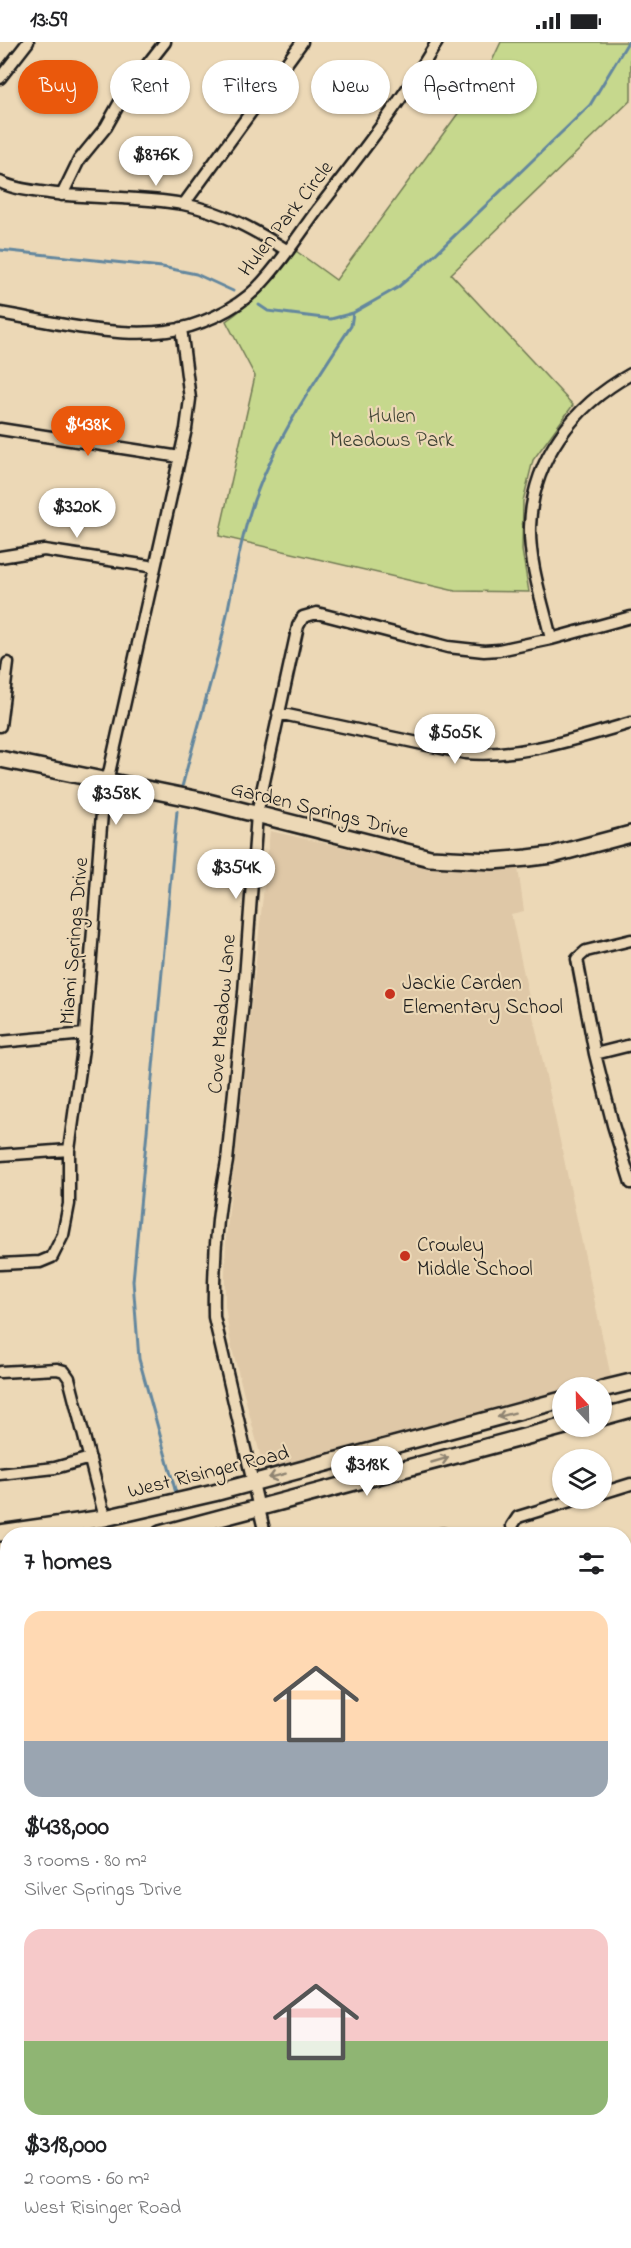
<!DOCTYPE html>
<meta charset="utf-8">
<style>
body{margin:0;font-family:"Indie Flower",sans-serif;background:#f6f6f6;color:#202124;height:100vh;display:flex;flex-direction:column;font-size:22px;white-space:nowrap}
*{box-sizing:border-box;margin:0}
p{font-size:20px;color:#757577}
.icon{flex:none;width:33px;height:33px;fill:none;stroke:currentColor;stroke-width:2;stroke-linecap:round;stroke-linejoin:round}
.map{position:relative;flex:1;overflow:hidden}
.panel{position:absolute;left:0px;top:1485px;width:632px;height:722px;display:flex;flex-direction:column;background:#fff;border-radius:24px 24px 0 0;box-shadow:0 2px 4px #0004}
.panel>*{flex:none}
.hud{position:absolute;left:18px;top:18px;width:596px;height:54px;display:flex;gap:12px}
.needle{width:39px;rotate:338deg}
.tools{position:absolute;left:552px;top:1335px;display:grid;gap:12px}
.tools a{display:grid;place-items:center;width:60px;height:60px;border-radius:50%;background:#fff;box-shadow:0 2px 4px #0004;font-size:30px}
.price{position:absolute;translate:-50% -51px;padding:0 14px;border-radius:21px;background:#fff;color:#222;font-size:20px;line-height:39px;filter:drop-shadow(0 2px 3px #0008)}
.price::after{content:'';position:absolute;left:50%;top:36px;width:18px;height:14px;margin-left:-9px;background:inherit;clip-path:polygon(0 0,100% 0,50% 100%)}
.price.active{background:#ea580c;color:#fff}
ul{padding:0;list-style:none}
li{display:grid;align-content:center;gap:12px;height:318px;padding:0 24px}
li span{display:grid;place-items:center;height:186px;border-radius:18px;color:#555}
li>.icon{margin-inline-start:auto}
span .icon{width:108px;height:108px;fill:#fffc;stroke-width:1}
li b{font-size:26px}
h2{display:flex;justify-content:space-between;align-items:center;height:72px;padding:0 24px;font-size:26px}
.pill{padding:0 21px;border-radius:27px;background:#fff;box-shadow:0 2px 4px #0004;font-size:21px;line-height:54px}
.pill.active{background:#ea580c;color:#fff}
.status{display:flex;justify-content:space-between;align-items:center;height:42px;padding:0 30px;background:#fff;direction:ltr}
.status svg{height:16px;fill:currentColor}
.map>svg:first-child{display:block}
.built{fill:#dfc8a7}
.green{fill:#c6d88d;stroke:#717a54;stroke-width:1.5}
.water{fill:#94cef4;stroke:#64879e;stroke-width:1.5}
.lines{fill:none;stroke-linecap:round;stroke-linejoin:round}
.stream{stroke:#64879e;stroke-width:3}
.street-casing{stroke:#1c1c1c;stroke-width:15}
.secondary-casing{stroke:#1c1c1c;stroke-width:20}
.street{stroke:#ecd8b6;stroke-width:10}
.secondary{stroke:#ecd8b6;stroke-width:15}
.oneway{stroke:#8e8371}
.poi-dot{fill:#c8321e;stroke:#ecd8b6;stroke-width:2}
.labels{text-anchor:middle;stroke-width:4.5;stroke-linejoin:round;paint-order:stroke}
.street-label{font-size:21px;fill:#1c1c1c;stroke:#ecd8b6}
.park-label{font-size:21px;fill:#3e4233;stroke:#ecd8b6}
.poi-label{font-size:21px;fill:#1c1c1c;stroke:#ecd8b6;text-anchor:start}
</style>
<div class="status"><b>13:59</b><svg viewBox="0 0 49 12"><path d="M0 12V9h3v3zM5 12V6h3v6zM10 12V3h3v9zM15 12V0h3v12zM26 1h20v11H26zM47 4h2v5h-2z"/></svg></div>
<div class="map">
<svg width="631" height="2206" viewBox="0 0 631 2206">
<rect width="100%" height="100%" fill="#ecd8b6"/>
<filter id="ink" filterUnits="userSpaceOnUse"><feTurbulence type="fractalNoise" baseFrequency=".0167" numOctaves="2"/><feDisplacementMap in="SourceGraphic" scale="12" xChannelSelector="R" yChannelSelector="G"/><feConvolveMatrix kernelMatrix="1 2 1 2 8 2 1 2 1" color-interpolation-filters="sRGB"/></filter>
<g filter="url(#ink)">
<path class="built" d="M270,789L429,824L485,828L518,826L524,869L511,872L611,1335L571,1345L562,1346V1348L264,1427L231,1303L225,1264V1233L226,1196Z"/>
<path class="green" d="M501,0H631V58L451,232L573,363L533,418L523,459L522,508L529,550L455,549L219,494L255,334L226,279C254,259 276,237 296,209L336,238L484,36Z
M624,1644H631V2146L624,2129Z
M7,2053L8,2132H7L0,2115V2056Z"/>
<path class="water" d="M631,2045V2120L624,2114V2046Z"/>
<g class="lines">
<path class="stream" d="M0,208L162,225L196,232L233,249
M259,263L268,269L331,277L353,271
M182,745C194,699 207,654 219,609C231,559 237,507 254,458C277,395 314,340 351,284L353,271L397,246L424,223L590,63L628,0
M176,1451L139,1317L133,1239L177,769
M0,1551L8,1550"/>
<g class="street-casing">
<path id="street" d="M0,36L28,0
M0,140C14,147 33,149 49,151C93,157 140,154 183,162C223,170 255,188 288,209
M62,153L79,118L106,85L125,51L165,0
M184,162L302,0
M0,271C52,280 115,296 167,289C198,285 235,268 257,246C280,223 298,194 318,167C360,113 402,59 437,0
M0,387L180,415
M0,515L44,508L155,525
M551,597C543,561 529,522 530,485C532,418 573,364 631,332
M278,671L465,711C522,716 577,696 631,681
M0,684L8,621
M631,898L586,909L577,917L595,1012L613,1083L631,1141
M0,1000L85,992
M595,1012L631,1003
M0,1113L69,1108
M0,1222L40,1220L52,1215L63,1193L69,1162V1108L85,992L103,758L186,387L190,357L181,286
M0,1330L57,1327L64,1329L69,1336L105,1476
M0,1432L55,1426L90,1416
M602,1451L631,1442
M265,1492L214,1275C213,1223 217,1169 227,1119L244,950L257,772L298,584L303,575L317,571L448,605L484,609L499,608L551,597L631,575
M441,1492H444
M514,1492L512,1484L518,1475L580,1456
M624,1592L631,1590
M4,1625L8,1681
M0,1886L8,1898
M299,2199L302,2206
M592,2199L594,2206
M0,2200L8,2197
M322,2206L340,2199"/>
</g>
<g class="secondary-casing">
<path id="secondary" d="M0,717L200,758L430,816L493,819L528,816L552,813L631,792
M602,1347L631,1340
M602,1375L631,1367
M0,1491L105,1476L214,1451L562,1358
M160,1492L565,1384
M0,1521H8"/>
</g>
<use href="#street" class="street"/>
<use href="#secondary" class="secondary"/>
</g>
<defs><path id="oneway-shaft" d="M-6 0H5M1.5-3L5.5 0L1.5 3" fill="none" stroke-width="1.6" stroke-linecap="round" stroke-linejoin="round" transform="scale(1.5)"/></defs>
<g class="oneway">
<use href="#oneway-shaft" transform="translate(506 1373) rotate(165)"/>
<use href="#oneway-shaft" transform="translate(440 1418) rotate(-16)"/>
<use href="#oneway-shaft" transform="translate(277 1434) rotate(165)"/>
</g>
</g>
<g class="poi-dot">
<circle cx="390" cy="952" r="6"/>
<circle cx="405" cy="1214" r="6"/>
</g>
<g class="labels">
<g class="street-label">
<text transform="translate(285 176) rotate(-52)" y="7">Hulen Park Circle</text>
<text transform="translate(320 767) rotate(14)" y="7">Garden Springs Drive</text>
<text transform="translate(73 899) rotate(-85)" y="7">Miami Springs Drive</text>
<text transform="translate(221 972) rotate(-85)" y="7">Cove Meadow Lane</text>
<text transform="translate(208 1429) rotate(-14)" y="7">West Risinger Road</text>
</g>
<g class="park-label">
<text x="392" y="380">Hulen<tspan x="392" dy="24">Meadows Park</tspan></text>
</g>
<g class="poi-label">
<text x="402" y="947">Jackie Carden<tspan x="402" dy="24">Elementary School</tspan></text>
<text x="417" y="1209">Crowley<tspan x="417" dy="24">Middle School</tspan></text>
</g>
</g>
</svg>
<div class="tools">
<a><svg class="needle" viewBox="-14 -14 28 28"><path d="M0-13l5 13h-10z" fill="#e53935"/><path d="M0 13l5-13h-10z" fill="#757577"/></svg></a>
<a><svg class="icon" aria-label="layers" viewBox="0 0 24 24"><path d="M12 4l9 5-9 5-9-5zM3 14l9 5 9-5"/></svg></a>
</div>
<b class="price" style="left:156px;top:145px">$876K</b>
<b class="price active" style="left:88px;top:415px">$438K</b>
<b class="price" style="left:77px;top:497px">$320K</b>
<b class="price" style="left:455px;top:723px">$505K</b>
<b class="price" style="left:116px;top:784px">$358K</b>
<b class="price" style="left:236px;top:858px">$354K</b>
<b class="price" style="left:367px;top:1455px">$318K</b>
<div class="hud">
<a class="pill active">Buy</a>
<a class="pill">Rent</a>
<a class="pill">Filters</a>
<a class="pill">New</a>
<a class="pill">Apartment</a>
</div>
<section class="panel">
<h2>7 homes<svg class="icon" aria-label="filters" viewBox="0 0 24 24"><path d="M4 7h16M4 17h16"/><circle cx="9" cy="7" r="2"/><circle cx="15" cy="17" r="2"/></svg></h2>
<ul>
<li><span style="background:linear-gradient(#ffd9b3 70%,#9aa5b1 0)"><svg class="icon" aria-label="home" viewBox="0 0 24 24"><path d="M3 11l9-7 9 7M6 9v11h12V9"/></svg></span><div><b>$438,000</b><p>3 rooms · 80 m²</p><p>Silver Springs Drive</p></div></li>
<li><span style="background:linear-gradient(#f6c9c9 60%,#8fb573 0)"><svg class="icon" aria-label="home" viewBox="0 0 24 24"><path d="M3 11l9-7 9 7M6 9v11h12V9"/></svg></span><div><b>$318,000</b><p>2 rooms · 60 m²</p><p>West Risinger Road</p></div></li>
</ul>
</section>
</div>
